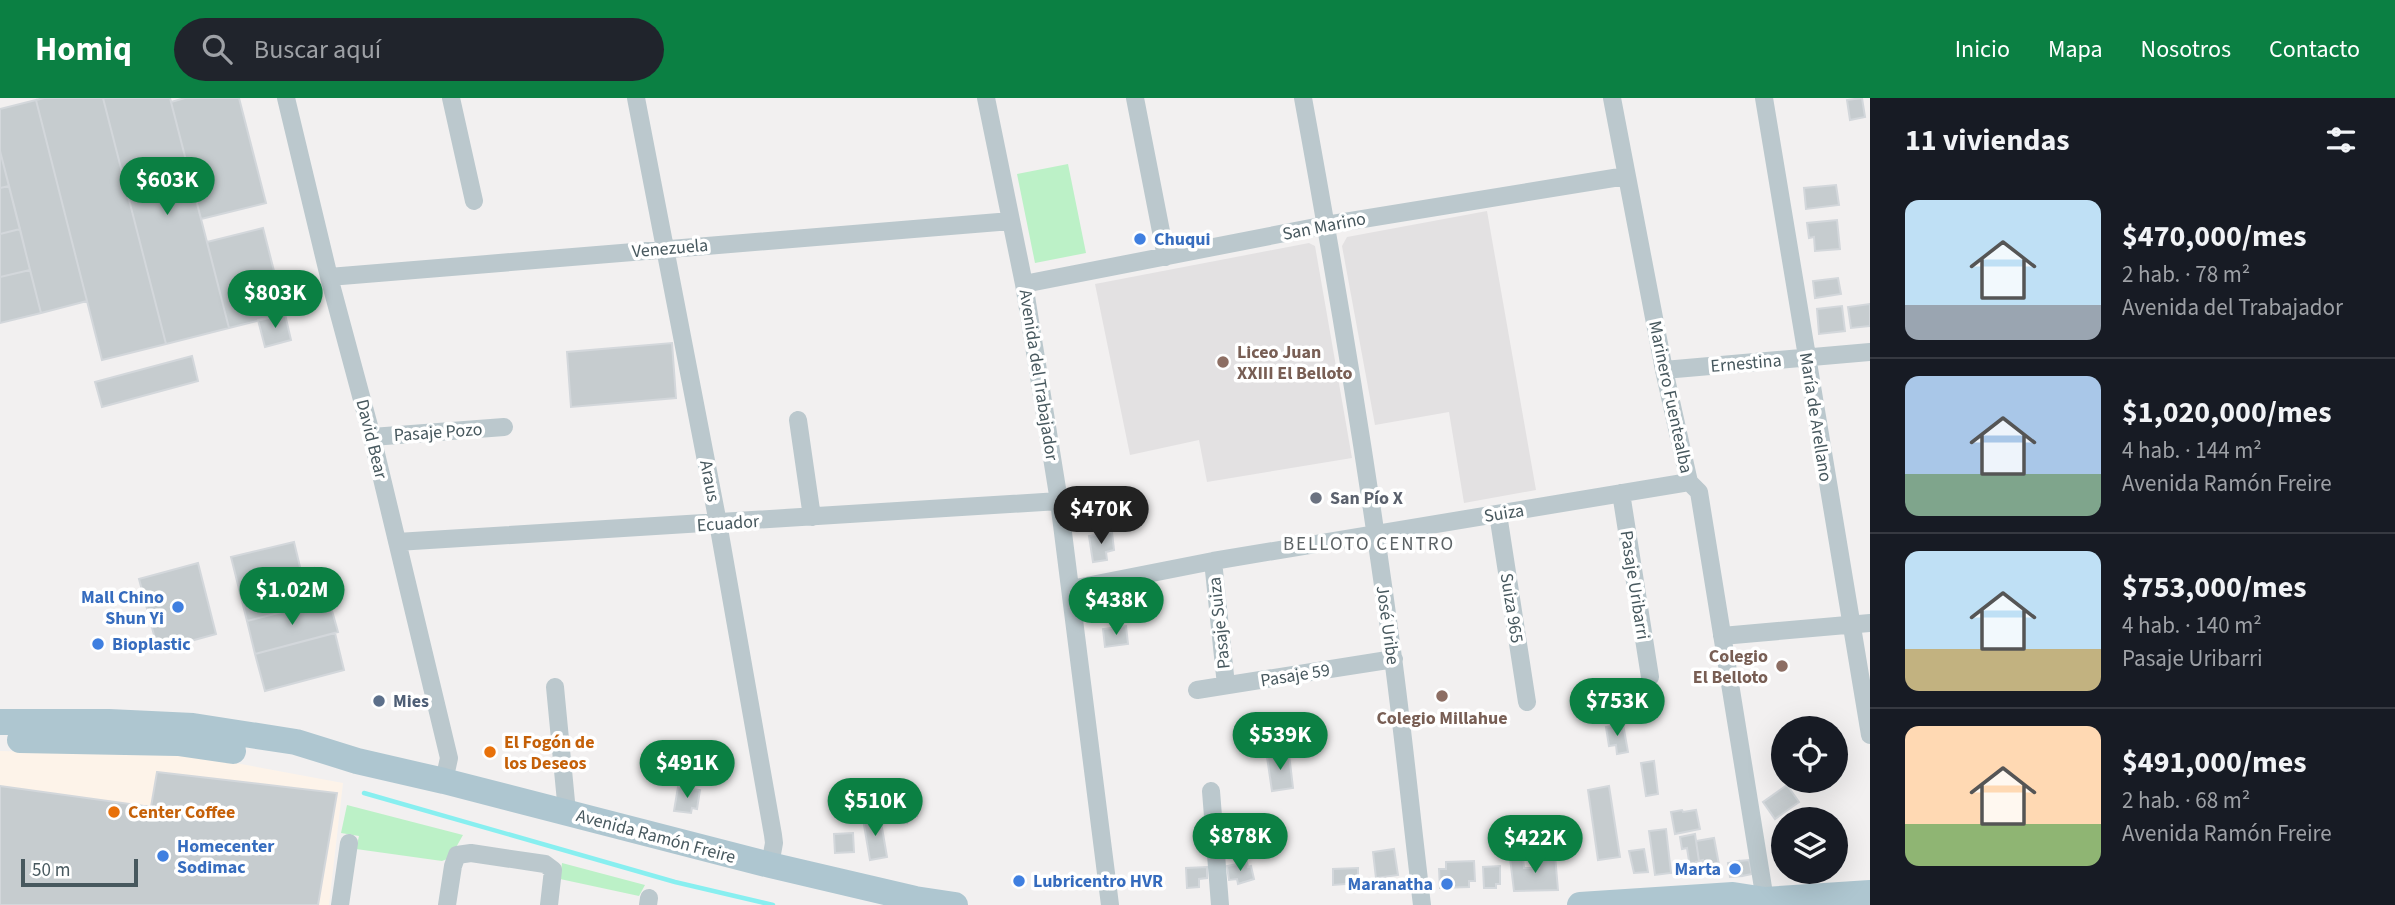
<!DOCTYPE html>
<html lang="es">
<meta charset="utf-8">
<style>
body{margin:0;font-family:"Source Sans 3",sans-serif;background:#20242c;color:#f1f3f6;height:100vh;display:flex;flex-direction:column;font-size:26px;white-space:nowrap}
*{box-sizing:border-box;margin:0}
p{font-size:23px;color:#9ea1a6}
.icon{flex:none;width:38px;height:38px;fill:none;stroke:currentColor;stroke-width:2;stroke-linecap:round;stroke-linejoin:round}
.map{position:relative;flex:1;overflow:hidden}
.panel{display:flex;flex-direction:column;background:#171b24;width:525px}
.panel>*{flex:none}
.buttons{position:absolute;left:1771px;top:618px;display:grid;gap:14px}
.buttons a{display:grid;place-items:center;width:77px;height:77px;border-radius:50%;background:#171b24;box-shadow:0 7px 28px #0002;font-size:35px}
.scale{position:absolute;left:21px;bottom:18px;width:117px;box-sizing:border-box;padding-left:7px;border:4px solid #47585e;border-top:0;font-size:19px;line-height:24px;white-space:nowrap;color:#47585e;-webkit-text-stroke:5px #fff;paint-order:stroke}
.price{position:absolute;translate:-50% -60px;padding:0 16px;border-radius:24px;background:#0b8043;color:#fff;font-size:23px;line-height:46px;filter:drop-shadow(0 2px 4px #0008)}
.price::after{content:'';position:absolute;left:50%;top:42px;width:21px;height:16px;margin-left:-10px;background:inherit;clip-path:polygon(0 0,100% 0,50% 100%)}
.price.current{background:#222;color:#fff}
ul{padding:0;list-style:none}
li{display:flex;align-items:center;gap:21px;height:175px;padding:0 35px}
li+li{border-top:2px solid #363941}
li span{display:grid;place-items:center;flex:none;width:196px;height:140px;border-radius:14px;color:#555}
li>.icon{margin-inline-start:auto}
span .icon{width:84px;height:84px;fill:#fffc;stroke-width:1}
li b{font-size:30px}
h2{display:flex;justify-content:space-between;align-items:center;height:84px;padding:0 35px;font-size:30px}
header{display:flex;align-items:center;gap:42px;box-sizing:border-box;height:98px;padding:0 35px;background:#0b8043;color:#fff}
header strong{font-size:33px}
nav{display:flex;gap:38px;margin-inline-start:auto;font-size:24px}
.search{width:490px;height:63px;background:#20242c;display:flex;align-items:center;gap:18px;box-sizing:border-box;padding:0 24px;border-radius:38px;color:#9ea1a6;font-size:26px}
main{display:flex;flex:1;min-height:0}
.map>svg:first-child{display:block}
.commercial{fill:#fdf3e9}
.education{fill:#e3e1e2}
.green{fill:#bcf1c7}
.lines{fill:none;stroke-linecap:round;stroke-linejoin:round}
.stream{stroke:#88eff0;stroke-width:4.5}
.building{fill:#c6cccf;stroke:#d3d7db;stroke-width:2}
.street{stroke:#bbc8cd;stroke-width:18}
.primary{stroke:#aec6d0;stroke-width:26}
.shop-dot{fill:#3f7fe0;stroke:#fff;stroke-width:2.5}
.education-dot{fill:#8d6e63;stroke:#fff;stroke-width:2.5}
.worship-dot{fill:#6b7280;stroke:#fff;stroke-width:2.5}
.service-dot{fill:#5c6f8a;stroke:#fff;stroke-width:2.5}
.food-dot{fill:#e8710a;stroke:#fff;stroke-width:2.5}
.labels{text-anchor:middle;stroke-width:7;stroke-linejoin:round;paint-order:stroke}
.street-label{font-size:18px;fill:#47585e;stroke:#fff}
.shop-label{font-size:18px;font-weight:bold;fill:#366cbe;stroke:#fff;text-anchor:start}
.education-label{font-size:18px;font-weight:bold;fill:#785e54;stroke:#fff;text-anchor:start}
.worship-label{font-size:18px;font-weight:bold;fill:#5b616d;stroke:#fff;text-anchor:start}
.service-label{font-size:18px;font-weight:bold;fill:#4e5e75;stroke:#fff;text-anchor:start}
.food-label{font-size:18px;font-weight:bold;fill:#c56008;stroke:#fff;text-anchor:start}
.neighbourhood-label{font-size:19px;letter-spacing:2px;fill:#5c6265;stroke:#fff}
</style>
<header>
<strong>Homiq</strong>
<div class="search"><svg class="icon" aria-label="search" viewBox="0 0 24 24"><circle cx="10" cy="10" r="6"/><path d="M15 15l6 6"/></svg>Buscar aquí</div>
<nav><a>Inicio</a><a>Mapa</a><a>Nosotros</a><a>Contacto</a></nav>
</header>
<main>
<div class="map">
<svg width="1870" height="807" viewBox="0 0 1870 807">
<rect width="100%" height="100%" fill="#f2f0f0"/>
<path class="commercial" d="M0,653L198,658L343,685L329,807H0Z"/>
<path class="education" d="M1487,113L1536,392L1464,405L1449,314L1375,327L1342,148L1347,139Z
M1309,145L1315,148L1352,360L1207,384L1199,342L1130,357L1095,186Z"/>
<path class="green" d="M1068,66L1086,155L1035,165L1017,76Z
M347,707L463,737L450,760L442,763L356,751L359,738L341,735Z
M562,765L645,787L639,798L560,781Z"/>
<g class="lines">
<path class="stream" d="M364,695L675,784L773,807"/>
</g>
<path class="building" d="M44,0H103L166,246L102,262L36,2Z
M103,0H170L229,230L166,246Z
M185,0H239L266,105L201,121L171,4Z
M1862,0L1865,19L1850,22L1847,2Z
M36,2L87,203L41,215L0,53V11Z
M0,53L9,88L0,90Z
M1836,87L1839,107L1806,111L1804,90Z
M9,88L20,131L0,136V90Z
M1837,122L1840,151L1815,153L1814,139L1809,140L1807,125Z
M263,130L285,216L229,230L207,144Z
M20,131L30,172L0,179V136Z
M30,172L41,215L0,225V179Z
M1838,180L1841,196L1815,200L1813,183Z
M1870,206V228L1851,230L1848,209Z
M1842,208L1845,233L1819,236L1817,211Z
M285,216L291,242L265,249L258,222Z
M672,245L676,300L571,309L567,254Z
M192,258L198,283L102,309L95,284Z
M1112,434L1114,452L1106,454L1107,462L1093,464L1089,438Z
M294,444L301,473L314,470L322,504L247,523L231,459Z
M198,465L216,536L158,552L139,481Z
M329,502L338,534L255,556L247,523Z
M1130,502L1133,520L1107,524L1104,506Z
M1126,528L1128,546L1105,549L1103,531Z
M335,535L344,572L265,593L255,556Z
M1623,626L1628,654L1617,656L1616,647L1609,648L1606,629Z
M1289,656L1293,690L1272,693L1267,659Z
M1654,663L1658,696L1646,698L1641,665Z
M157,674L337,695L318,807H0V688L151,709Z
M1787,687L1799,704L1775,721L1763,704Z
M1609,688L1620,759L1598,762L1588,692Z
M678,689L700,692L697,711L692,710L691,715L674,713Z
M889,701L918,704L917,718H908L907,725L887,723Z
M1682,712L1683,714L1696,712L1700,731L1675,736L1671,714Z
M880,718L887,759L870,762L863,721Z
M1666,731L1671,775L1655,777L1649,733Z
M853,735L854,754L835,755L834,736Z
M1695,736L1699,763L1696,764L1698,775L1686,777L1684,764L1689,763L1687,750L1682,751L1680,739Z
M1714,740L1720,772L1705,775L1703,762L1699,763L1696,743Z
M1394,751L1398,777L1376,780L1373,754Z
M1644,751L1648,774L1634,775L1629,753Z
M1555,757L1558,792L1514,793L1510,760L1523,759L1524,770H1539L1538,758Z
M1749,762L1752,776L1742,778L1739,763Z
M1474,763L1475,783H1469V789L1440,790L1439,771H1446V764Z
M1739,763L1742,778L1730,779L1728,765Z
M1247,764L1248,769L1251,768L1254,781L1238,786L1237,781L1229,782L1227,768Z
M1500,768V786H1496V790H1484L1483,769Z
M1207,769V780L1199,781V789L1187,790L1186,770Z
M1358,770V785L1333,787V771Z"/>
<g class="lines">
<path class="street" d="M286,0L329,179L372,339L449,660L444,683
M451,0L474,103
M636,0L718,425L773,737L774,745L770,767
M986,0L1024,186L1059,403L1110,807
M1135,0L1166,159
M1303,0C1337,186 1368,372 1393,560C1404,642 1412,725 1422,807
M1612,0L1664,272L1689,384L1699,394L1765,802
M1764,0L1870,637
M329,179L1011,123
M1024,186L1326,127L1626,78
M1664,272L1870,254
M798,322L812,419
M372,339L504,329
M1621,395L1650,579
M1498,416L1527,604
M397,444L1059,403
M1213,463L1226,587
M1071,491L1213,463L1689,384
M1722,538L1870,525
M555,589L567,714
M1197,592L1394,561
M1211,693L1220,807
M340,807L349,745
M447,807L453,768L457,757L471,755L545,766L553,772L549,807
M648,807L649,800"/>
<path class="primary" d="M0,624H109L193,628L296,644L357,663L444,683L770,767L915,801L955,807
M20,642L178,645L233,653
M1580,807L1733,797L1765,802L1870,795"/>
</g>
<g class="shop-dot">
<circle cx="1140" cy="141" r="7"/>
<circle cx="178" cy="509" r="7"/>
<circle cx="98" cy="546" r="7"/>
<circle cx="163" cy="758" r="7"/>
<circle cx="1735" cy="771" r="7"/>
<circle cx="1019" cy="783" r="7"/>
<circle cx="1447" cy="786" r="7"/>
</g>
<g class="education-dot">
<circle cx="1223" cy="264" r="7"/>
<circle cx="1782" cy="568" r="7"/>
<circle cx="1442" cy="598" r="7"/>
</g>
<circle class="worship-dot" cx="1316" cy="400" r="7"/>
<circle class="service-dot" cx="379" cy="603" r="7"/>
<g class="food-dot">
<circle cx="490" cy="654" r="7"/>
<circle cx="114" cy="714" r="7"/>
</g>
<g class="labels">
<g class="street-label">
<text transform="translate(1324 128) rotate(-11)" y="6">San Marino</text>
<text transform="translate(670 150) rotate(-5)" y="6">Venezuela</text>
<text transform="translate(1746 265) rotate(-5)" y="6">Ernestina</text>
<text transform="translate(1039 277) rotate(81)" y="6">Avenida del Trabajador</text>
<text transform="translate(1671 299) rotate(78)" y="6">Marinero Fuentealba</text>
<text transform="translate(1816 319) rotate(81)" y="6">María de Arellano</text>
<text transform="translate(438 334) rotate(-4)" y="6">Pasaje Pozo</text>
<text transform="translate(372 341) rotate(76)" y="6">David Bear</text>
<text transform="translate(710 383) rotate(79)" y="6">Araus</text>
<text transform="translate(1504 415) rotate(-9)" y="6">Suiza</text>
<text transform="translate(728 425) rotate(-4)" y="6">Ecuador</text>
<text transform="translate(1635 487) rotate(81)" y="6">Pasaje Uribarri</text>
<text transform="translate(1512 510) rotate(81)" y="6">Suiza 965</text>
<text transform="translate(1219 525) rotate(-96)" y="6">Pasaje Suiza</text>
<text transform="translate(1388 527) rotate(82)" y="6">José Uribe</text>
<text transform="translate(1295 577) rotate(-9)" y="6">Pasaje 59</text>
<text transform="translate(656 738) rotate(15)" y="6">Avenida Ramón Freire</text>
</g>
<g class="shop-label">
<text x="1154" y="147">Chuqui</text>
<text x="164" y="505" text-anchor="end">Mall Chino<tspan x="164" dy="21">Shun Yi</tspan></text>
<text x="112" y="552">Bioplastic</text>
<text x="177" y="754">Homecenter<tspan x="177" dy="21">Sodimac</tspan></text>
<text x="1721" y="777" text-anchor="end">Marta</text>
<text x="1033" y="789">Lubricentro HVR</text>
<text x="1433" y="792" text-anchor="end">Maranatha</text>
</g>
<g class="education-label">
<text x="1237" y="260">Liceo Juan<tspan x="1237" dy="21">XXIII El Belloto</tspan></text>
<text x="1768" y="564" text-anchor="end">Colegio<tspan x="1768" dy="21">El Belloto</tspan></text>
<text x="1442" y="626" text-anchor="middle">Colegio Millahue</text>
</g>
<g class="worship-label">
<text x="1330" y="406">San Pío X</text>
</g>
<g class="service-label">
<text x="393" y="609">Mies</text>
</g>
<g class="food-label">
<text x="504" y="650">El Fogón de<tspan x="504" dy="21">los Deseos</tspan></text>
<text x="128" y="720">Center Coffee</text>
</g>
<g class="neighbourhood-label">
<text x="1369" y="452">BELLOTO CENTRO</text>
</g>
</g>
</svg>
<div class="buttons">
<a><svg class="icon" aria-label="locate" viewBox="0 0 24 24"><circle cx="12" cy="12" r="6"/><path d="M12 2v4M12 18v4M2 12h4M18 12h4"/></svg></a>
<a><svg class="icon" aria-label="layers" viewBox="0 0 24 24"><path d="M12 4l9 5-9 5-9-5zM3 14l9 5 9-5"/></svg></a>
</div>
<div class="scale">50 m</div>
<b class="price" style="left:167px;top:119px">$603K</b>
<b class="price" style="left:275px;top:232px">$803K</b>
<b class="price current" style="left:1101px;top:448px">$470K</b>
<b class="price" style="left:292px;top:529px">$1.02M</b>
<b class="price" style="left:1116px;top:539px">$438K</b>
<b class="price" style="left:1617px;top:640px">$753K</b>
<b class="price" style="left:1280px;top:674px">$539K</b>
<b class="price" style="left:687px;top:702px">$491K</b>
<b class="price" style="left:875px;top:740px">$510K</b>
<b class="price" style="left:1240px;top:775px">$878K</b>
<b class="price" style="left:1535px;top:777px">$422K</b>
</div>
<section class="panel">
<h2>11 viviendas<svg class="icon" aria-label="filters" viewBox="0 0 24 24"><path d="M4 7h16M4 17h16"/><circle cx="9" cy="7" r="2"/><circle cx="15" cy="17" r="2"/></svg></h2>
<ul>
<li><span style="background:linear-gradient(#bfe0f5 75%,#9aa5b1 0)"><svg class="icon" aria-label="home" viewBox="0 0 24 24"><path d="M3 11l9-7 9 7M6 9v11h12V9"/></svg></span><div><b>$470,000/mes</b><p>2 hab. · 78 m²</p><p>Avenida del Trabajador</p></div></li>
<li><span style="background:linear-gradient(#a9c7e8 70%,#7fa58c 0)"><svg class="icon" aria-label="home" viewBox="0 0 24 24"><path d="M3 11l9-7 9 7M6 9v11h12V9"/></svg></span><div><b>$1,020,000/mes</b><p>4 hab. · 144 m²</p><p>Avenida Ramón Freire</p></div></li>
<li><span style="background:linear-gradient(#bfe0f5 70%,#c2b280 0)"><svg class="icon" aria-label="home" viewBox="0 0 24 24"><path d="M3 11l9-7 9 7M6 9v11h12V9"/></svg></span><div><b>$753,000/mes</b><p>4 hab. · 140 m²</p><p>Pasaje Uribarri</p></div></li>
<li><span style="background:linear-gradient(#ffd9b3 70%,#8fb573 0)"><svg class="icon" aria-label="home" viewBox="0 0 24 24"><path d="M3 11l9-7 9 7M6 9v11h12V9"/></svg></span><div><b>$491,000/mes</b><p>2 hab. · 68 m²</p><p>Avenida Ramón Freire</p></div></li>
</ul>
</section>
</main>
